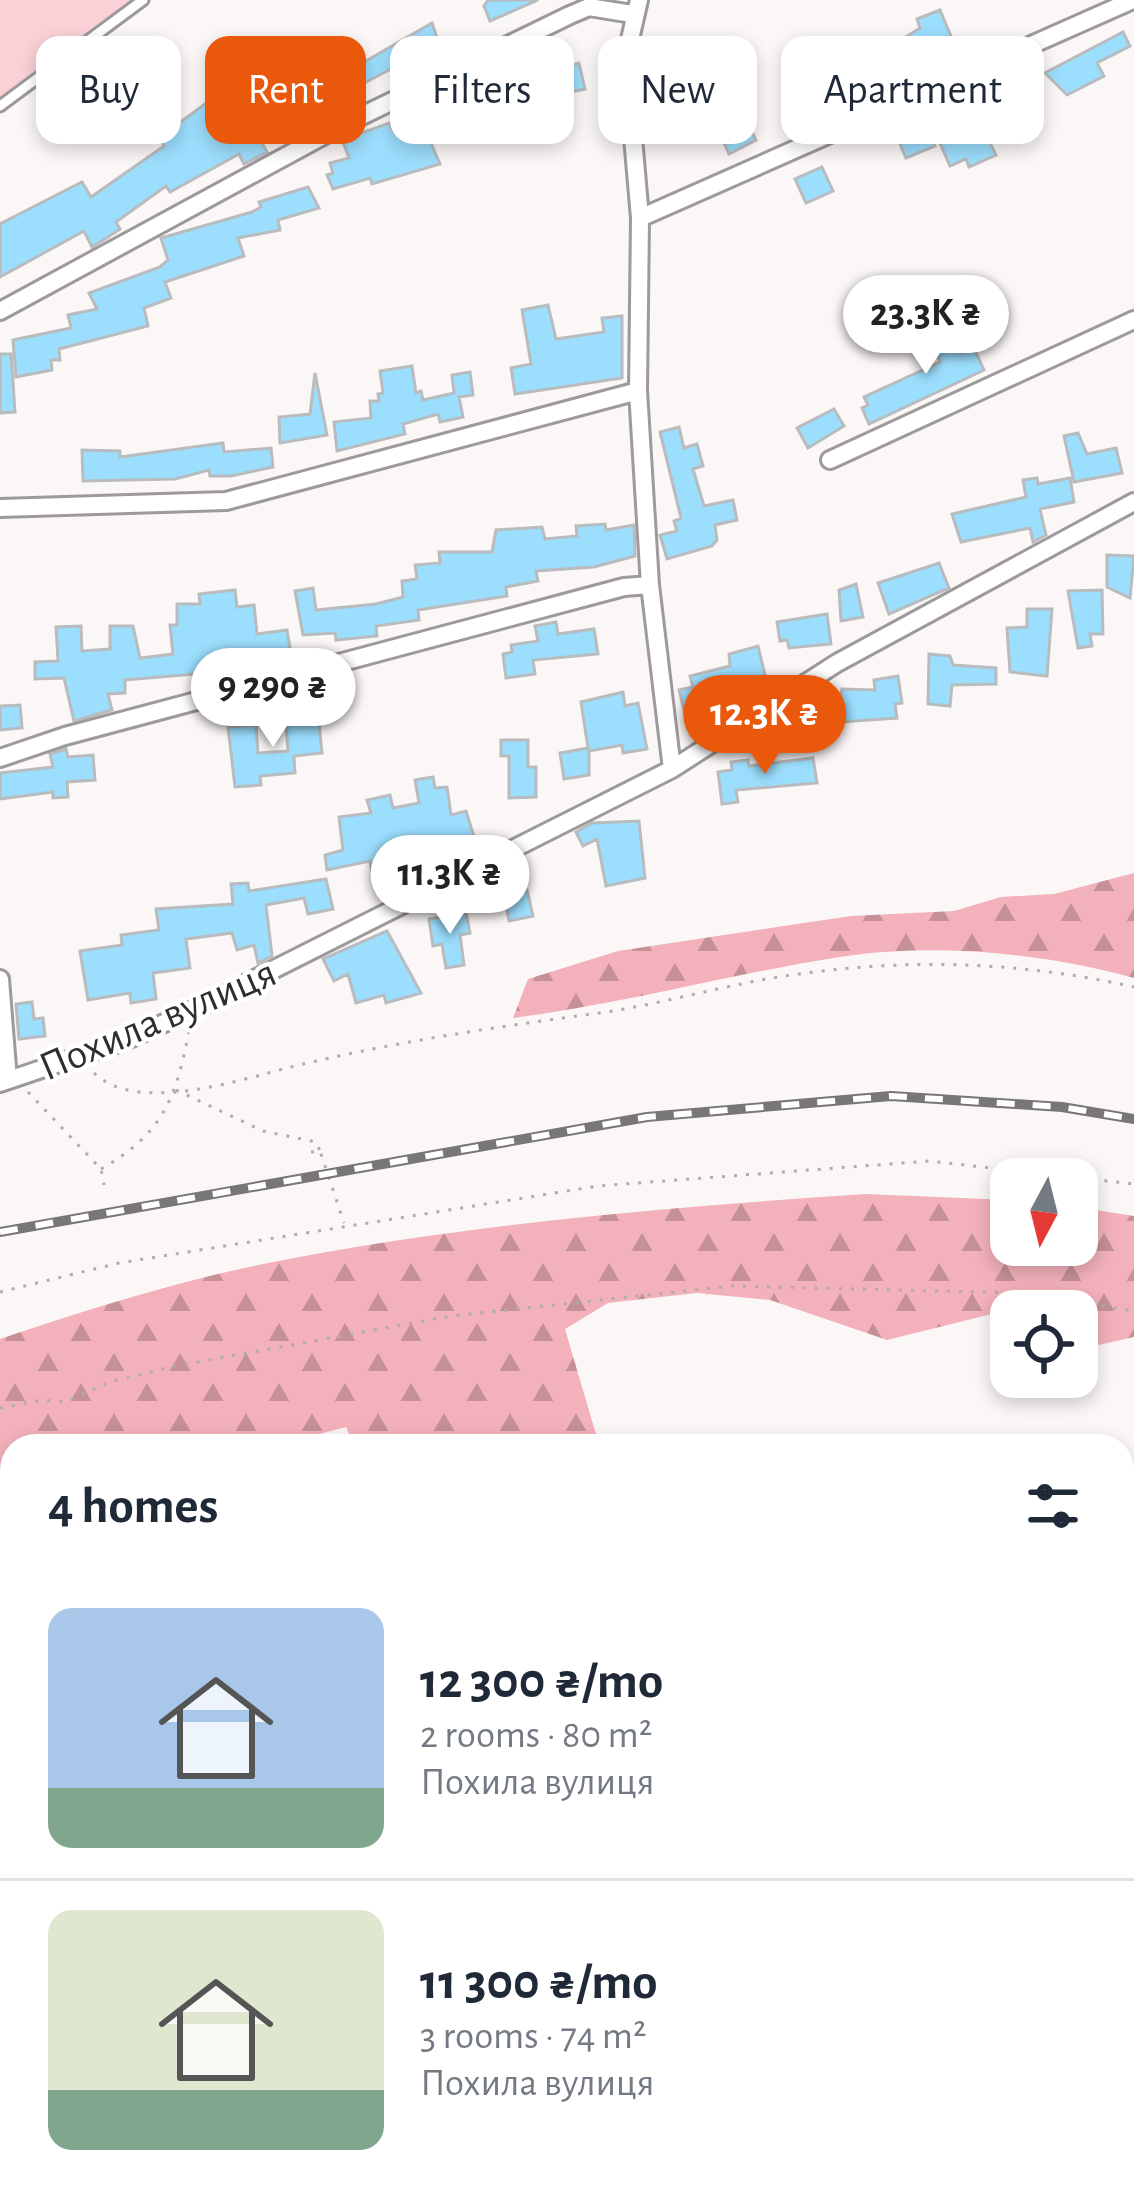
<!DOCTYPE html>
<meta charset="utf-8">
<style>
body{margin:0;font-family:"Alegreya Sans",sans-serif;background:#f2f2f3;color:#1f2937;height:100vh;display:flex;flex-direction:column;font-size:45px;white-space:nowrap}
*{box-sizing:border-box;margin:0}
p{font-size:39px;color:#747a83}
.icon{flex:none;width:66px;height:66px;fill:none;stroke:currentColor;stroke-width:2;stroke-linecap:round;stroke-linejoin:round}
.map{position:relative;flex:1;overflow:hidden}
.sheet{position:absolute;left:0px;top:1434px;width:1134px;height:768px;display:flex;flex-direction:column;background:#fff;border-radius:36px 36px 0 0;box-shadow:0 6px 18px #0003}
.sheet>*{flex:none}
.banner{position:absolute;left:36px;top:36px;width:1062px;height:108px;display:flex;gap:24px}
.needle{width:78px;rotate:187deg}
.buttons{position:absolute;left:990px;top:1158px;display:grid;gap:24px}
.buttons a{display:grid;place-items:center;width:108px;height:108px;border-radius:24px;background:#fff;box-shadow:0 6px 18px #0003;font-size:60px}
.price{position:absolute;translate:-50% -102px;padding:0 27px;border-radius:42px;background:#fff;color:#222;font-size:39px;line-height:78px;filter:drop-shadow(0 3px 6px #0008)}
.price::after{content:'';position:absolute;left:50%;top:72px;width:36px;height:27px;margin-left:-18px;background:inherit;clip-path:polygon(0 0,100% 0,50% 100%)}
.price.active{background:#ea580c;color:#fff}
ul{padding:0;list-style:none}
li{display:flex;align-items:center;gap:36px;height:300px;padding:0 48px}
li+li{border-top:3px solid #e0e1e3}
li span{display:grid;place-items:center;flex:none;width:336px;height:240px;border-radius:24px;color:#555}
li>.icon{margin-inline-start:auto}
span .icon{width:144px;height:144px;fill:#fffc;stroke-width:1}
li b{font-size:51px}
h2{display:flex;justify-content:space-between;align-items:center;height:144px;padding:0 48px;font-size:51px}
.pill{padding:0 42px;border-radius:24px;background:#fff;box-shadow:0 6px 18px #0003;font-size:42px;line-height:108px}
.pill.active{background:#ea580c;color:#fff}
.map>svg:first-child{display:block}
.green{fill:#f9d1d6}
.forest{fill:url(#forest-firs)}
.building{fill:#9cdefd;stroke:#b8bcbe;stroke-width:3}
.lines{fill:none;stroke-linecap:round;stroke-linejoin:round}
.service-casing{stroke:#9e999a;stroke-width:15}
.minor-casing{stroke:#9e999a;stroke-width:22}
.path{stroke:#b0acac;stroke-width:3;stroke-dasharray:3 9;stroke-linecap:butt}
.service{stroke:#fff;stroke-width:9}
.minor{stroke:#fff;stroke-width:16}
.rail-casing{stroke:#797676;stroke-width:10}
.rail{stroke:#fff;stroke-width:6;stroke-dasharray:18;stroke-linecap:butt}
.labels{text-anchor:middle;stroke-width:9;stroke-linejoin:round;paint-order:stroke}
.street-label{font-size:42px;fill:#2f2d2d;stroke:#fff}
</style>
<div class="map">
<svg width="1134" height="2202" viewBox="0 0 1134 2202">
<defs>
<pattern id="forest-firs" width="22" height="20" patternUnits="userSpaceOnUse" patternTransform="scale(3)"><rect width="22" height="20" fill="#f3b1bb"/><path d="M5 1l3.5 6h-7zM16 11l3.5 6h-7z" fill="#c59098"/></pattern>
</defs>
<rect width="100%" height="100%" fill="#fcf7f7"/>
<path class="green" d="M0,0H135L0,101Z
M405,2190H575V2200L406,2202Z"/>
<path class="forest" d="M1134,873V978C1043,953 934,942 840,957C730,974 623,1004 513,1018L528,979L618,951L851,916L954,911L1001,897L1054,894Z
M865,1194L1011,1200V1245H1077V1207L1134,1216V1337L1077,1350V1311H1011V1360L992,1314L887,1340L770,1300L697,1293L608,1303L565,1329L598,1441L582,1446H354L346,1427L274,1446H12V1517L0,1521V1339C89,1309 181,1280 273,1262C464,1224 671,1207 865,1194Z
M0,2110L12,2111V2190H288L289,2202H0Z"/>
<path class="building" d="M488,0H538L490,21L484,6Z
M940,10L956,48L915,65L904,38L920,28L917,19Z
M432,23L445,61L425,71L419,58L406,61L353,89L345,73Z
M1123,32L1130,46L1097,63L1104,76L1067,95L1045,73Z
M298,58L325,108L302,119L288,88L262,102L277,131L260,140L267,152L244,164L239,154L170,192L166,186L116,222L120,229L105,239L92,247L84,231L0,277V224L82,182L91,197L164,146L159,138L217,95L269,65L273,72Z
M824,59L833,91L806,99L797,67Z
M579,63L585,89L517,103L519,108L491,118L484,90Z
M982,97L1002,130L987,137L996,155L969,167L966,159L950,166L936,134L966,121L960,107Z
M742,111L756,140L729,154L715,123Z
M421,120L440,164L372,184L370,178L333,189L327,175L333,173L330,163L349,158L342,140L389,123L393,131Z
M920,122L935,146L906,158L895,132Z
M822,167L833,191L806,203L795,179Z
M308,187L319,208L278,220L280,230L238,238L244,256L165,282L171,298L144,308L148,326L59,349L60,360H51L52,370L16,377L13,340L71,328L68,315L97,309L89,293L160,267L168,260L161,238L252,212L261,207L259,202Z
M548,305L556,339L604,332L602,318L622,316V378L515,394L511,368L531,364L522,310Z
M949,324L960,353L973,346L984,370L869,424L862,408L868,405L864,397L940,362L928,331Z
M0,354H11L15,412L0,413Z
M412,366L416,393L421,391L423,400L454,393L452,375L470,372L473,395L459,397L463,417L440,422L438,414L403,424L405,434L337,451L334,422L371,418L370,401H379L378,394L383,393L380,371Z
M315,373L327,435L280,443L279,417L310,414Z
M834,409L844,426L808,448L797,428Z
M679,427L684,448L697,444L703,466L693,469L704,506L733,500L737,520L715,525L717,540L712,546L667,559L660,535L677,531L674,521L681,518L660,432Z
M1078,433L1087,454L1116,448L1122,473L1074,482L1064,436Z
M223,443L224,452L271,448L273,467L231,476H210L209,470L175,479L83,481L82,450L120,451V457Z
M1037,478L1038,484L1070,478L1074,502L1040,509L1046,535L1033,542L1030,528L961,542L952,514L1026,497L1023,480Z
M605,524L606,530L634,525L635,556L594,567L536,571L538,581L506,587L507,596L418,610L419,620L376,626L377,636L336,640L335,633L303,635L295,591L313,588L316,610L376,604L403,597L402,581L417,579L415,565L440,563L439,552H492L496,530L542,527L545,539L577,536L576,526Z
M1107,555L1134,556L1130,598L1107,587Z
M939,563L949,588L889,614L878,583Z
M856,584L863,617L841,621L839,590Z
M235,590L237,607L254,605L257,634L287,630L291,654L238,663L240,676L220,681L218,672L125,680V693L108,694L112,710L74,721L64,678L35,679V662L58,661L56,627L81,626L82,651L110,649V626H133L140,658L173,654L170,625H177V604H200L199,594Z
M1102,590L1103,634H1090L1092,646L1078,648L1068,591Z
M1027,609H1052L1047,676L1010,672L1007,628L1027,627Z
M827,614L831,644L789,648L787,640L780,641L777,622Z
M556,622L558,634L594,629L598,654L533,660L535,674L506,678L503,654L512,652L511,645L538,641L535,626Z
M758,646L765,675L729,685L734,706L686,718L679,690L693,687L690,676L730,666L729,654Z
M929,654L950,656L953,665L996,668V684L952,685L950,706L928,704Z
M898,676L902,703L895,704L897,718L842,722V715L837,716L842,689L875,690L874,680Z
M623,692L625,706L638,703L647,749L623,753L622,745L589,751V775L564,779L560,753L588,748L581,702Z
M20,705L22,728L0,730V706Z
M318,713L322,753L294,756L295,773L260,776L261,785L235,787L228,727L256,725L258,753L288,751L285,715Z
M501,740H528V767H536V797L509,798V756H501Z
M66,749L68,757L93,755L95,780L67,782L68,797L53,798V792L0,799V773L53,767L50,754Z
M813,758L817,783L736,790L738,802L722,804L718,772L732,770L731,762L748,760L749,766Z
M433,777L435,788L447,787L451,815L466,811L477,846L393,875L373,878L370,861L327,870L325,855L343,850L339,817L371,813L367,800L390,795L393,808L419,803L415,780Z
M639,821L645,878L606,886L597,839L583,846L576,832L592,823Z
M326,879L333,909L308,914L304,898L266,905L272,956L258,963L254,945L237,950L232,933L186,939L190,968L153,973L156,999L131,1003L130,993L88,1000L80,951L122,945L121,935L159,930L156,909L233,904L231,884L248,883L249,891Z
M520,885L521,891L527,890L533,916L509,921L506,905L486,910L482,893Z
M466,913L470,933L460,935L464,965L446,968L442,944L433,946L429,919Z
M387,931L421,993L386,1003L384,995L356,1003L348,974L334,981L323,959Z
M32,1002L34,1019L43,1018L45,1036L19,1039L16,1004Z"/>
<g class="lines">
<g class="service-casing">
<path id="service" d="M0,106L143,0
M0,2105L12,2107"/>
</g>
<g class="minor-casing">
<path id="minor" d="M639,0L626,57L640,218L638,391L650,585L672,769
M640,218L1133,0
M0,311L345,124L570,15L589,7L632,14
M830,460L1134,320
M0,508L226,501L638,391
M0,758L65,736L624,587L650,585
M0,979L8,1080
M0,1083L127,1040L197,1008L672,769L837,663L1134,502
M1122,1637L1134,1633
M0,1843H12
M296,2190V2202"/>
</g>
<path class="path" d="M94,1073C137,1114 236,1081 287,1068C388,1043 489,1028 592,1014C662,1005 729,983 799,974C911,958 1023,962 1134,987
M176,1090L263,1131L316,1142L320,1151
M28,1092L101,1169L104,1185
M311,1152L320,1151L344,1223
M101,1169C163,1134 176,1098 189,1031
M0,1292L119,1263L598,1186L929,1161L1134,1184
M0,1408L42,1400L64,1402L110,1382L170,1367L451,1316L732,1286L1023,1293L1134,1311"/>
<use href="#service" class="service"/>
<use href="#minor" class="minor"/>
<g class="rail-casing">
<path id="rail" d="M0,1232L647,1117L891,1096L1062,1107L1134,1119"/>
</g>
<use href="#rail" class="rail"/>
</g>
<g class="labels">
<g class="street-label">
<text transform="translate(157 1018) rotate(-23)" y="15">Похила вулиця</text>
</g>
</g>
</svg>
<div class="buttons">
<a><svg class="needle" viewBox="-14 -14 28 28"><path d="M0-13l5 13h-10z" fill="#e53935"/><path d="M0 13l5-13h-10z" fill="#747a83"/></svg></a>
<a><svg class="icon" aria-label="locate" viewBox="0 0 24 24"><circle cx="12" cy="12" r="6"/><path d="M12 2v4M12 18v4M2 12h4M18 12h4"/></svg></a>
</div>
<b class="price" style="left:926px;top:377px">23.3K ₴</b>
<b class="price" style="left:273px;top:750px">9 290 ₴</b>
<b class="price active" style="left:765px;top:777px">12.3K ₴</b>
<b class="price" style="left:450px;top:937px">11.3K ₴</b>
<div class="banner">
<a class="pill">Buy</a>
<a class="pill active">Rent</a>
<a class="pill">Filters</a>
<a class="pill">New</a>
<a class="pill">Apartment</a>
</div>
<section class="sheet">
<h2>4 homes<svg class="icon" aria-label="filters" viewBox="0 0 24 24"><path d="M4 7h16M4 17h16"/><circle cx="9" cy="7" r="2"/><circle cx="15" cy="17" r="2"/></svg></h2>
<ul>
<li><span style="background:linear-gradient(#a9c7e8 75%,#7fa58c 0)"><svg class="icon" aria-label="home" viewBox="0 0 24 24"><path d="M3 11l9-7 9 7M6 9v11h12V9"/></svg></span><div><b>12 300 ₴/mo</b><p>2 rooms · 80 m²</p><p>Похила вулиця</p></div></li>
<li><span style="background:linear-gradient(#dfe7d0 75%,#7fa58c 0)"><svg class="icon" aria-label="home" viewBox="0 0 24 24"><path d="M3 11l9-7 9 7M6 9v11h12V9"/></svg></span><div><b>11 300 ₴/mo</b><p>3 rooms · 74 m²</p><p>Похила вулиця</p></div></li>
</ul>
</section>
</div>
